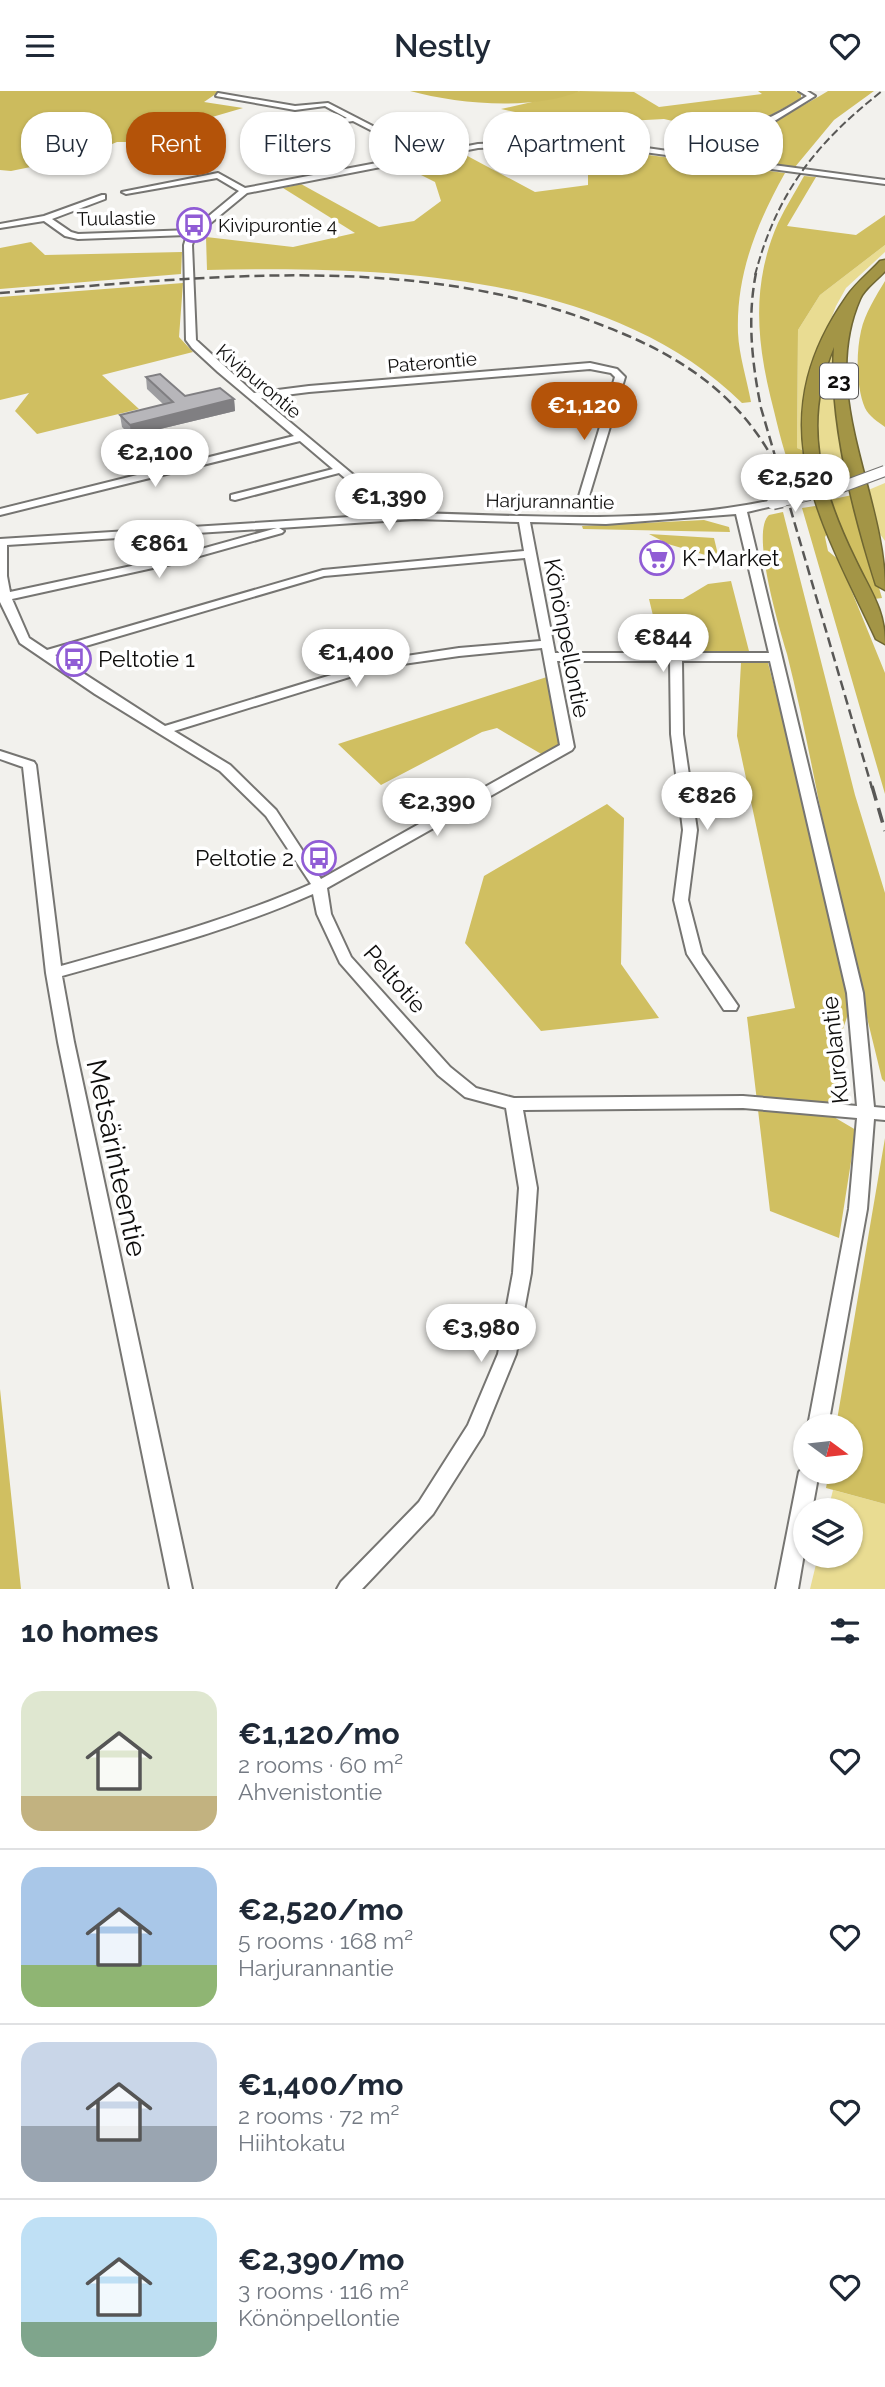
<!DOCTYPE html>
<meta charset="utf-8">
<style>
body{margin:0;font-family:Raleway,sans-serif;background:#f2f2f3;color:#1f2937;height:100vh;display:flex;flex-direction:column;font-size:26px;white-space:nowrap}
*{box-sizing:border-box;margin:0}
p{font-size:23px;color:#747a83}
.icon{flex:none;width:38px;height:38px;fill:none;stroke:currentColor;stroke-width:2;stroke-linecap:round;stroke-linejoin:round}
.map{position:relative;height:1498px;overflow:hidden}
.drawer{display:flex;flex-direction:column;background:#fff;flex:1}
.drawer>*{flex:none}
.guide{position:absolute;left:21px;top:21px;width:844px;height:63px;display:flex;gap:14px}
.needle{width:46px;rotate:105deg}
.tools{position:absolute;left:793px;top:1323px;display:grid;gap:14px}
.tools a{display:grid;place-items:center;width:70px;height:70px;border-radius:50%;background:#fff;box-shadow:0 2px 5px #0004;font-size:35px}
.price{position:absolute;translate:-50% -60px;padding:0 16px;border-radius:24px;background:#fff;color:#222;font-size:23px;line-height:46px;filter:drop-shadow(0 2px 4px #0008)}
.price::after{content:'';position:absolute;left:50%;top:42px;width:21px;height:16px;margin-left:-10px;background:inherit;clip-path:polygon(0 0,100% 0,50% 100%)}
.price.selected{background:#b45309;color:#fff}
ul{padding:0;list-style:none}
li{display:flex;align-items:center;gap:21px;height:175px;padding:0 21px}
li+li{border-top:2px solid #e0e1e3}
li span{display:grid;place-items:center;flex:none;width:196px;height:140px;border-radius:21px;color:#555}
li>.icon{margin-inline-start:auto}
span .icon{width:84px;height:84px;fill:#fffc;stroke-width:1}
li b{font-size:30px}
h2{display:flex;justify-content:space-between;align-items:center;height:84px;padding:0 21px;font-size:30px}
.chip{padding:0 24px;border-radius:28px;background:#fff;box-shadow:0 2px 5px #0004;font-size:24px;line-height:63px}
.chip.selected{background:#b45309;color:#fff}
header{display:flex;justify-content:space-between;align-items:center;height:91px;padding:0 21px;background:#fff;font-size:32px;font-weight:600}
.map>svg:first-child{display:block}
.green{fill:#e9dc92}
.forest{fill:#d0bf61}
.water{fill:#ccbb5d}
.lines{fill:none;stroke-linecap:round;stroke-linejoin:round}
.minor-casing{stroke:#767572;stroke-width:4}
.highway-casing{stroke:#6f6632;stroke-width:3}
.minor{fill:#fff;fill-rule:evenodd}
.highway{fill:#a39546;fill-rule:evenodd}
.rail-far2{stroke:#595856;stroke-width:2;stroke-dasharray:8 3.5;stroke-linecap:butt}
.rail-far1{stroke:#595856;stroke-width:2.5;stroke-dasharray:10 5;stroke-linecap:butt}
.rail{stroke:#595856;stroke-width:3.5;stroke-dasharray:15 8;stroke-linecap:butt}
.minor-bridge-far1-casing{stroke:#767572;stroke-width:12;stroke-linecap:butt}
.minor-bridge-casing{stroke:#767572;stroke-width:15;stroke-linecap:butt}
.minor-bridge-far1{stroke:#fff;stroke-width:10}
.minor-bridge{stroke:#fff;stroke-width:12}
.wall{fill:#9d9da0}
.shaded-wall{fill:#807f82}
.building{fill:#b7b6ba;stroke:#807f82;stroke-width:2}
.labels{text-anchor:middle;stroke-width:7;stroke-linejoin:round;paint-order:stroke}
.far-street-label{font-size:19px;fill:#0f0e0d;stroke:#fff}
.far-poi-label{font-size:19px;fill:#0f0e0d;stroke:#fff;text-anchor:start}
.shield{fill:#fff;stroke:#575656;stroke-width:2}
.shield-label{font-size:21px;font-weight:bold;fill:#0f0e0d}
.poi-label{font-size:23px;fill:#0f0e0d;stroke:#fff;text-anchor:start}
.street-label{font-size:23px;fill:#0f0e0d;stroke:#fff}
.near-street-label{font-size:28px;fill:#0f0e0d;stroke:#fff}
</style>
<header><svg class="icon" aria-label="menu" viewBox="0 0 24 24"><path d="M4 6h16M4 12h16M4 18h16"/></svg>Nestly<svg class="icon" aria-label="heart" viewBox="0 0 24 24"><path d="M12 20l-8-8c-3-5 5-10 8-4 3-6 11-1 8 4z"/></svg></header>
<div class="map">
<svg width="885" height="1498" viewBox="0 0 885 1498">
<rect width="100%" height="100%" fill="#f2f1ed"/>
<path class="green" d="M885,154V161L846,197L836,215L805,296L802,359L797,357L798,239L820,204Z
M833,252L832,300L850,387L839,390L825,382L814,334V318Z
M885,392V450L880,443L866,400Z
M833,1399L885,1413V1498H810L818,1465H850V1419H828Z"/>
<path class="forest" d="M580,0L634,1L659,16L762,3L758,0H795L801,3V8L759,30L721,41L664,28L572,33L501,18Z
M828,0H874L834,29L795,76L696,62C701,52 713,49 723,46C764,35 792,22 828,0Z
M588,56L785,82C757,132 736,183 738,242C739,264 747,289 751,311L742,312C609,181 382,175 207,179L206,146L293,156L355,142L283,97L301,93L379,136L414,130L441,110L435,91L397,72L460,61L535,101L588,94Z
M804,85L816,86L787,135L856,144L885,124V154L820,204L798,239L797,357L802,359L813,391L810,398L802,401C787,375 781,349 774,320C757,255 750,196 778,132C786,115 796,100 804,85Z
M31,151L45,164L182,161L181,183L0,198V157Z
M885,190V336C878,331 869,325 865,317C856,296 856,262 861,240C865,222 876,205 885,190Z
M183,192L179,246L193,261L102,284L139,318L37,343L15,320L29,302L0,309V206Z
M852,404L882,507L874,508L832,420L829,409Z
M815,415L819,417L829,439L825,446L828,460L839,469L885,582V703L802,417Z
M783,421L855,704L885,802V991L882,988C867,926 851,864 838,802C820,722 807,642 787,563C780,539 750,441 769,424Z
M704,429L729,436L730,441L583,438L582,435Z
M649,443L714,447L719,468L668,453Z
M731,490L750,564L662,562L649,508H683L708,493Z
M741,572H768L855,902L838,953V997L822,1019L856,1039L839,1147L770,1120L747,926L795,917L737,645Z
M550,585L560,653L543,664L497,637L482,641L381,694L338,653Z
M607,713L624,727L621,873L659,927L541,940L465,852L484,785Z
M885,1047V1413L826,1397L829,1381H850V1335H836Z
M0,1298L21,1498H0Z"/>
<path class="water" d="M0,0H220L204,11L243,17L195,31L181,38L160,56L144,51H117L100,58L72,63L70,68L11,80L0,79Z
M410,0H580C533,20 457,13 410,0Z"/>
<g class="lines">
<g class="minor-casing">
<path id="minor" d="M799,0H807L815,5L776,29L717,48L690,63L885,89V93L584,53L478,57L247,102L195,145L192,154L196,249L254,302L309,295L590,272L617,278L625,286L586,415L581,418L576,415L615,286L611,282L590,278L309,301L261,307L386,411L393,423L415,422C534,425 656,434 773,409L778,412L777,414L747,421L863,902L874,1016L885,1017V1029L874,1028L867,1118L828,1335H808L849,1118L857,1027L743,1017L523,1019L537,1097L531,1182L516,1263L483,1344L433,1423L362,1498H337L341,1491L419,1411L468,1334L498,1263L513,1182L519,1097L506,1017L465,1006L438,984L340,872L317,823L313,803C232,839 147,861 62,885L74,951L192,1498H170L58,951L46,882L23,676L0,668V660L34,671L36,674L61,875C146,851 230,829 311,793L266,725L220,680L95,603L20,552L0,511V448L382,424L378,415L339,382L235,409L231,408V404L333,378L300,350L0,424V418L294,345L218,281L192,257L186,249L184,154L187,144L78,148L65,145L44,130L0,137V133L44,125L102,104H105V108L52,128L71,141L78,143L192,139L239,100L217,87L126,103L122,101L218,82L245,97L419,64L353,30L314,36V32L347,27L325,15L295,19L216,5L218,2L295,15L328,12L427,63L478,53L584,49L610,52L628,35L632,37L618,53L682,62C705,43 731,41 758,31C776,25 791,15 807,5ZM736,423L769,562H555L530,431L606,433ZM415,428L519,431L524,460L323,479L47,559L29,547L12,508L171,473L282,442L284,440L279,437ZM277,437L169,467L10,501L7,485V454ZM525,467L541,550L459,557L380,569L165,635L55,564L324,485ZM542,557L560,654L321,788L276,719L230,674L174,640L382,576L459,565ZM557,570H670L671,643L683,739L674,809L687,863L724,919H736L738,915L702,863L688,809L697,739L683,643L682,570H770L847,902L857,1015L743,1005L514,1007L476,997L450,976L351,866L331,823L327,797L572,659L574,656Z
M805,1374V1381H819L812,1419H805V1457L798,1498H776L799,1381Z"/>
</g>
<g class="highway-casing">
<path id="highway" d="M885,169V180C877,189 864,198 860,208C818,304 885,403 885,499L876,494C854,425 829,328 834,256C801,332 821,398 855,468C870,500 885,518 885,553L876,548C819,426 758,332 847,205C856,192 870,181 880,170Z"/>
</g>
<use href="#minor" class="minor"/>
<use href="#highway" class="highway"/>
<path class="rail-far2" d="M755,184C777,101 816,52 882,0"/>
<path class="rail-far1" d="M756,182C747,227 752,272 761,317L872,697
M0,202C201,187 412,159 604,235C680,264 743,305 779,380"/>
<path class="rail" d="M872,695L885,740"/>
<g class="minor-bridge-far1-casing">
<path id="minor-bridge-far1" d="M839,397L885,380
M773,412L810,404"/>
</g>
<g class="minor-bridge-casing">
<path id="minor-bridge" d="M773,412L782,410"/>
</g>
<use href="#minor-bridge-far1" class="minor-bridge-far1"/>
<use href="#minor-bridge" class="minor-bridge"/>
</g>
<path class="wall" d="M146,286L185,305L234,308L235,320L131,345L122,336L120,324L164,314L147,298Z"/>
<path class="shaded-wall" d="M234,308L235,320L131,345L130,334Z"/>
<path class="building" d="M160,283L185,305L220,297L234,308L130,334L120,324L173,311L146,286Z"/>
<defs>
<g id="bus-ring" transform="scale(1.75)"><circle r="9.5" fill="#fff" stroke="#905cd5" stroke-width="1.5"/><path d="M-5-6H5V4H4V6H2V4H-2V6H-4V4H-5ZM-3.5-4V0h7V-4ZM-3.5 1.2v1.5H-2V1.2ZM2 1.2v1.5H3.5V1.2Z" fill="#905cd5"/></g>
<g id="supermarket-ring" transform="scale(1.75)"><circle r="9.5" fill="#fff" stroke="#905cd5" stroke-width="1.5"/><path d="M-6-5.5h2.5l.6 2H6L4.5 2H-2.5L-4.4-4H-6ZM-1.5 3.2a1.3 1.3 0 1 0 .1 0ZM3 3.2a1.3 1.3 0 1 0 .1 0Z" fill="#905cd5"/></g>
</defs>
<g fill-rule="evenodd">
<use href="#bus-ring" x="194" y="134"/>
<use href="#supermarket-ring" x="657" y="467"/>
<use href="#bus-ring" x="74" y="568"/>
<use href="#bus-ring" x="319" y="767"/>
</g>
<g class="labels">
<g class="far-street-label">
<text transform="translate(116 127) rotate(-1)" y="7">Tuulastie</text>
<text transform="translate(432 271) rotate(-5)" y="7">Paterontie</text>
<text transform="translate(259 290) rotate(40)" y="7">Kivipurontie</text>
<text transform="translate(550 410) rotate(1)" y="7">Harjurannantie</text>
</g>
<g class="far-poi-label">
<text x="218" y="141">Kivipurontie 4</text>
</g>
<rect class="shield" x="820" y="272.5" width="38" height="35" rx="5"/>
<g class="shield-label">
<text x="839" y="297">23</text>
</g>
<g class="poi-label">
<text x="682" y="475">K-Market</text>
<text x="98" y="576">Peltotie 1</text>
<text x="294" y="775" text-anchor="end">Peltotie 2</text>
</g>
<g class="street-label">
<text transform="translate(567 547) rotate(79)" y="8">Könönpellontie</text>
<text transform="translate(395 888) rotate(49)" y="8">Peltotie</text>
<text transform="translate(835 959) rotate(-96)" y="8">Kurolantie</text>
</g>
<g class="near-street-label">
<text transform="translate(117 1067) rotate(78)" y="10">Metsärinteentie</text>
</g>
</g>
</svg>
<div class="tools">
<a><svg class="needle" viewBox="-14 -14 28 28"><path d="M0-13l5 13h-10z" fill="#e53935"/><path d="M0 13l5-13h-10z" fill="#747a83"/></svg></a>
<a><svg class="icon" aria-label="layers" viewBox="0 0 24 24"><path d="M12 4l9 5-9 5-9-5zM3 14l9 5 9-5"/></svg></a>
</div>
<b class="price selected" style="left:584px;top:351px">€1,120</b>
<b class="price" style="left:155px;top:398px">€2,100</b>
<b class="price" style="left:795px;top:423px">€2,520</b>
<b class="price" style="left:389px;top:442px">€1,390</b>
<b class="price" style="left:159px;top:489px">€861</b>
<b class="price" style="left:663px;top:583px">€844</b>
<b class="price" style="left:356px;top:598px">€1,400</b>
<b class="price" style="left:707px;top:741px">€826</b>
<b class="price" style="left:437px;top:747px">€2,390</b>
<b class="price" style="left:481px;top:1273px">€3,980</b>
<div class="guide">
<a class="chip">Buy</a>
<a class="chip selected">Rent</a>
<a class="chip">Filters</a>
<a class="chip">New</a>
<a class="chip">Apartment</a>
<a class="chip">House</a>
</div>
</div>
<section class="drawer">
<h2>10 homes<svg class="icon" aria-label="filters" viewBox="0 0 24 24"><path d="M4 7h16M4 17h16"/><circle cx="9" cy="7" r="2"/><circle cx="15" cy="17" r="2"/></svg></h2>
<ul>
<li><span style="background:linear-gradient(#dfe7d0 75%,#c2b280 0)"><svg class="icon" aria-label="home" viewBox="0 0 24 24"><path d="M3 11l9-7 9 7M6 9v11h12V9"/></svg></span><div><b>€1,120/mo</b><p>2 rooms · 60 m²</p><p>Ahvenistontie</p></div><svg class="icon" aria-label="heart" viewBox="0 0 24 24"><path d="M12 20l-8-8c-3-5 5-10 8-4 3-6 11-1 8 4z"/></svg></li>
<li><span style="background:linear-gradient(#a9c7e8 70%,#8fb573 0)"><svg class="icon" aria-label="home" viewBox="0 0 24 24"><path d="M3 11l9-7 9 7M6 9v11h12V9"/></svg></span><div><b>€2,520/mo</b><p>5 rooms · 168 m²</p><p>Harjurannantie</p></div><svg class="icon" aria-label="heart" viewBox="0 0 24 24"><path d="M12 20l-8-8c-3-5 5-10 8-4 3-6 11-1 8 4z"/></svg></li>
<li><span style="background:linear-gradient(#c9d6e8 60%,#9aa5b1 0)"><svg class="icon" aria-label="home" viewBox="0 0 24 24"><path d="M3 11l9-7 9 7M6 9v11h12V9"/></svg></span><div><b>€1,400/mo</b><p>2 rooms · 72 m²</p><p>Hiihtokatu</p></div><svg class="icon" aria-label="heart" viewBox="0 0 24 24"><path d="M12 20l-8-8c-3-5 5-10 8-4 3-6 11-1 8 4z"/></svg></li>
<li><span style="background:linear-gradient(#bfe0f5 75%,#7fa58c 0)"><svg class="icon" aria-label="home" viewBox="0 0 24 24"><path d="M3 11l9-7 9 7M6 9v11h12V9"/></svg></span><div><b>€2,390/mo</b><p>3 rooms · 116 m²</p><p>Könönpellontie</p></div><svg class="icon" aria-label="heart" viewBox="0 0 24 24"><path d="M12 20l-8-8c-3-5 5-10 8-4 3-6 11-1 8 4z"/></svg></li>
</ul>
</section>
